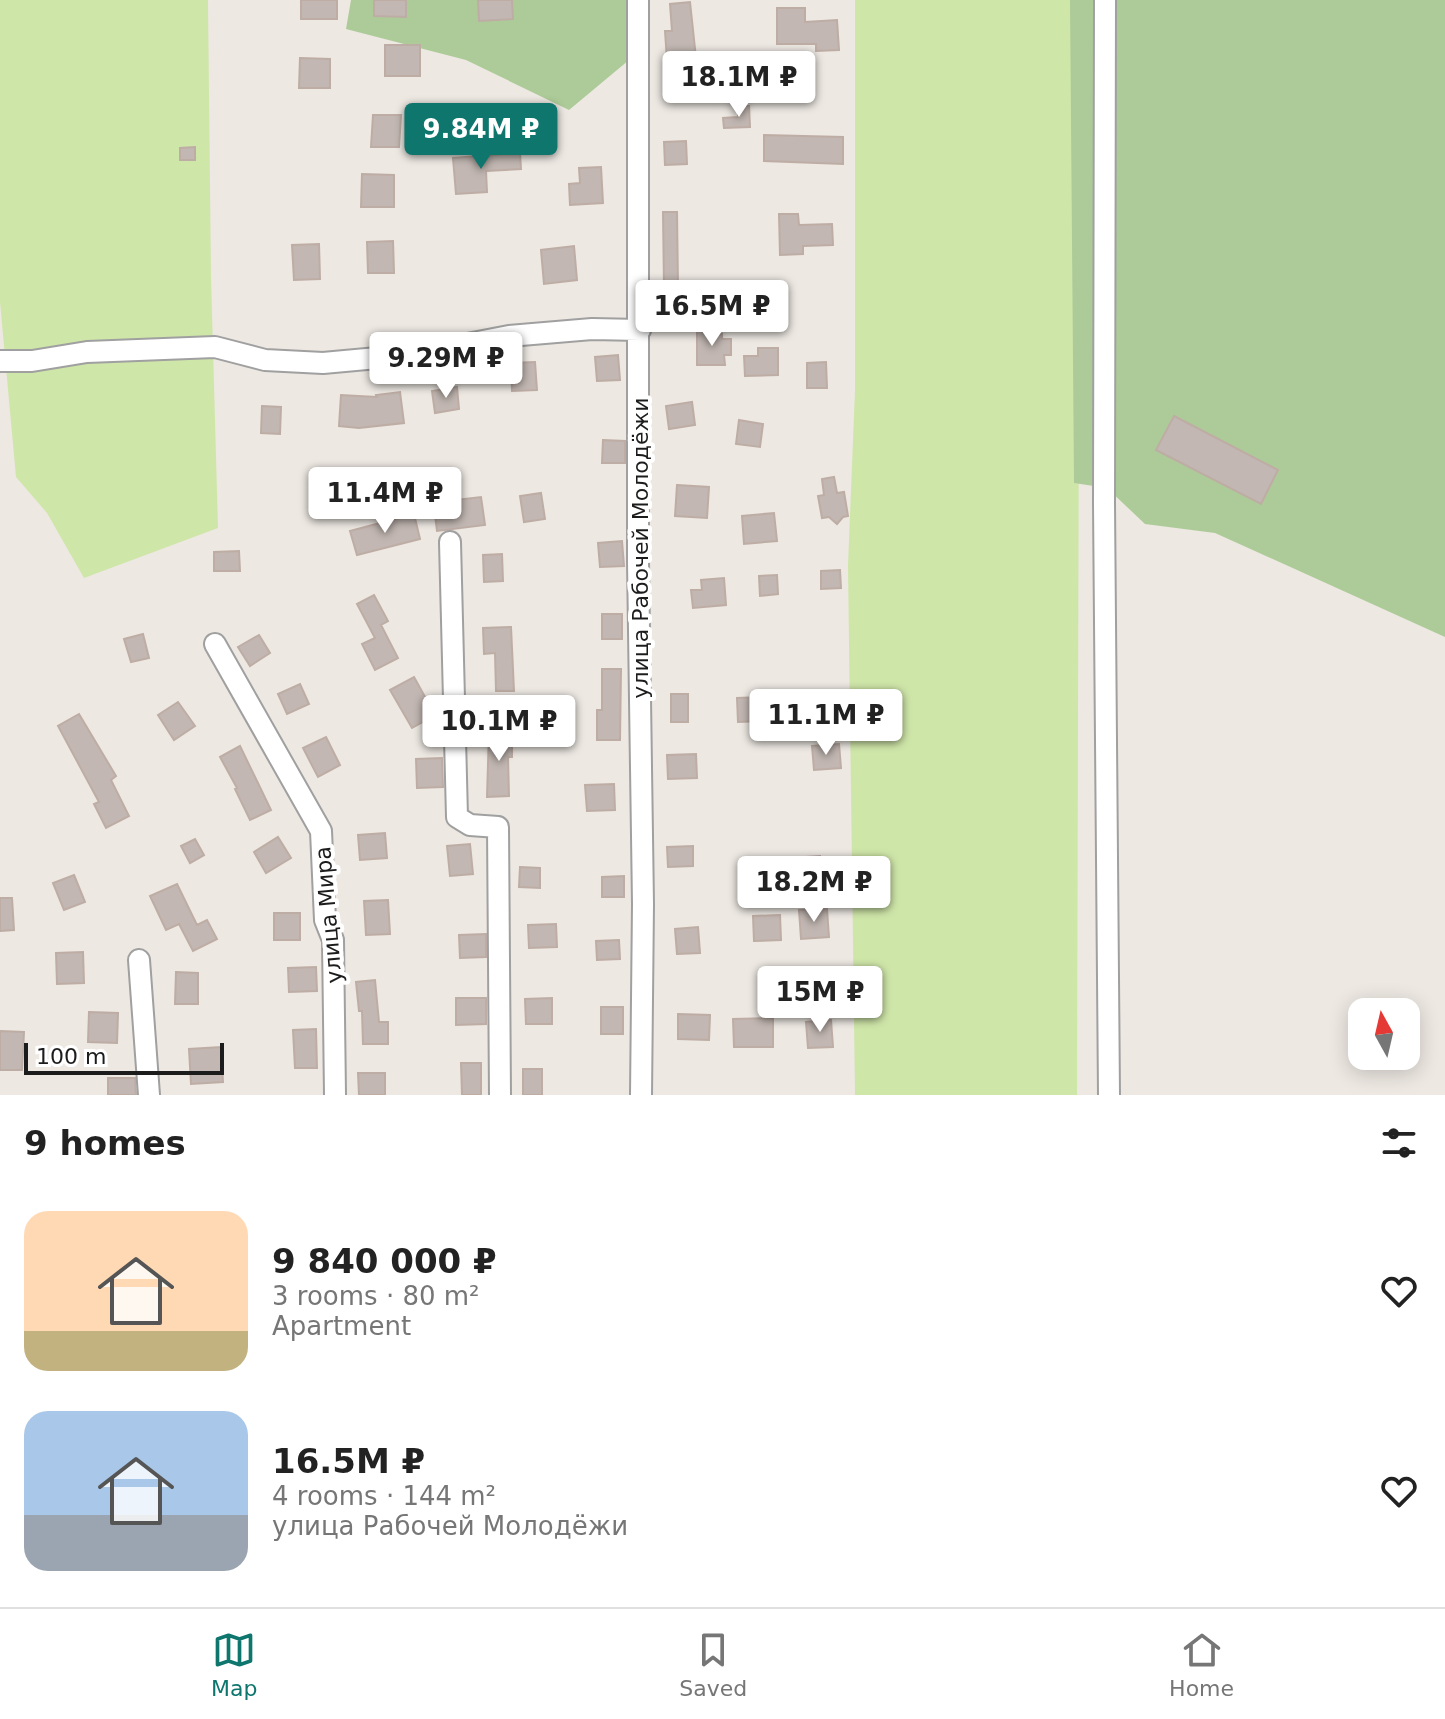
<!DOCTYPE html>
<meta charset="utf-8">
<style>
body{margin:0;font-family:"DejaVu Sans",sans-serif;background:#f2f2f2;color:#222;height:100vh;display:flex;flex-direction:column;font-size:30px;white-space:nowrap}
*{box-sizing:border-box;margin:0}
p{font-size:26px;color:#767676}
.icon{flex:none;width:44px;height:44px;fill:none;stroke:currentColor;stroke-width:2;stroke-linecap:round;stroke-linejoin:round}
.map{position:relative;height:1095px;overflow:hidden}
.details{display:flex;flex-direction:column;background:#fff;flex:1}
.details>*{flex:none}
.needle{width:52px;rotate:352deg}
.buttons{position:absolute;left:1348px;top:998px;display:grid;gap:16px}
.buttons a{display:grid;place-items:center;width:72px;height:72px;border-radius:16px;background:#fff;box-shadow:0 4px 20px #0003;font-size:40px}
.scale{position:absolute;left:24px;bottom:20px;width:200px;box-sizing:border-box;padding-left:8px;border:4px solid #1c1c1c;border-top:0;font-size:22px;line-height:28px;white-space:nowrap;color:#1c1c1c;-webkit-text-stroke:6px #fff;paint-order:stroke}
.price{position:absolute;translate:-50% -68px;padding:0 18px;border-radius:8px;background:#fff;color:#222;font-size:26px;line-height:52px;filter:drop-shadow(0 2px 4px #0008)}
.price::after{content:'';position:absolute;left:50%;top:48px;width:24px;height:18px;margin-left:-12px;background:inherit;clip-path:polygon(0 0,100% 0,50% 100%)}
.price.current{background:#0f766e;color:#fff}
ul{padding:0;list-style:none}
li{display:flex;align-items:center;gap:24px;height:200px;padding:0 24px}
li span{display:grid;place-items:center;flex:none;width:224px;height:160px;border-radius:24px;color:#555}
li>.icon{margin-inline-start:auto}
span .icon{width:96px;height:96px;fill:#fffc;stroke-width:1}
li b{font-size:34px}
h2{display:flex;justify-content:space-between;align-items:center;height:96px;padding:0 24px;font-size:34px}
.dock{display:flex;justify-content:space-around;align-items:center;height:112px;border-top:2px solid #e0e0e0;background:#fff;font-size:22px;color:#767676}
.dock a{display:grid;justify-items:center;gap:4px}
.dock .current{color:#0f766e}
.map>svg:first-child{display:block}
.grass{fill:#cfe6a9}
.forest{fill:#adcb98}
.building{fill:#c2b7b2;stroke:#beada5;stroke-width:2}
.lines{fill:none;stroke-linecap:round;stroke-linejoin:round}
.minor-casing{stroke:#a0a0a0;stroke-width:24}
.minor{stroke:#fff;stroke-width:20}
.labels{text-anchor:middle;stroke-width:8;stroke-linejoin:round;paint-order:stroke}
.street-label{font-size:22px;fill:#1c1c1c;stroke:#fff}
</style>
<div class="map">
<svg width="1445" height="1095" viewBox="0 0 1445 1095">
<rect width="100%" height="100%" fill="#ede8e2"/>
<path class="grass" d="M0,0H208L211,277L218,528L84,578L47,513L16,477L0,302Z
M855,0H1080L1077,1095H855L848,566L855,390Z"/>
<path class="forest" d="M351,0H628L629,60L569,110L466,60L346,29Z
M1070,0H1445V637L1215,533L1145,524L1107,488L1074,483Z"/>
<path class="building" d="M301,0H337V19H301Z
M374,0H406V17L374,16Z
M478,0H512L513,19L479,21Z
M690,2L696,58L667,60L665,31H672L670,4Z
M777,8H805V22L837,20L839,50L816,51V44H777Z
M385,45H420V76H385Z
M300,58L330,59V88H299Z
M738,106H749L750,127L724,128L723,118L738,117Z
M373,115H401L399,147H371Z
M764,135L843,137V164L764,161Z
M686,141L687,164L665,165L664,142Z
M195,147V160H180V148Z
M520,153L521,169L486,171L487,192L456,194L453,158Z
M601,167L603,203L570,205L569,184L580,183L579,168Z
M362,174L394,175V207H361Z
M663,212H677L678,288H664Z
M779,214H798L799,225L832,224L833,245L803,246V254L780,255Z
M393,241L394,273H368L367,242Z
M319,244L320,279L294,280L292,245Z
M574,246L577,280L544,284L541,250Z
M697,328H714V335L722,334V339H731V355H724L725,365H697Z
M758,348H778V375L745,376L744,356H758Z
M618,355L620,380L597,381L595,357Z
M535,362L537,390L512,391L511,363Z
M826,362L827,388H807V363Z
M457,387L459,409L435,413L432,391Z
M400,392L404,423L359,428L339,426L341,395L377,397L376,395Z
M692,402L695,425L669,429L666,406Z
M262,406L281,407L280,434L261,433Z
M1174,416L1278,470L1261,504L1156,450Z
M739,420L763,424L760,447L736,444Z
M603,440L625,441V463H602Z
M834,477L837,493L844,492L848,516L843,517L837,524L829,517L822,518L818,496L824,495L822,479Z
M677,485L709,487L707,518L675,516Z
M541,493L545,519L524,522L520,496Z
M446,497L447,501L481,497L485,525L437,531L433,499Z
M774,513L777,541L744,544L742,516Z
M414,514L420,539L357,555L350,531Z
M622,541L624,566L600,567L598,543Z
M239,551L240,571H214V552Z
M502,554L503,581L484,582L483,555Z
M840,570L841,588L821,589V571Z
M777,575L778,594L760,596L759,576Z
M724,578L726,605L693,608L691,590H702L701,580Z
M374,595L388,621L381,625L398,658L375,670L362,644L375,638L357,604Z
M602,614H622V639H602Z
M511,627L514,691H496L495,653L484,654L483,628Z
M143,634L149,658L131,662L124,639Z
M259,635L270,653L250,666L238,647Z
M602,669H621L620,740H597V710H602Z
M414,677L435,715L412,728L390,690Z
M300,684L309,704L287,714L278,694Z
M846,691L848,716L820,718L818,693Z
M671,694H688V722H671Z
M764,697L765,721L738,722L737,698Z
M178,702L195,726L174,740L158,715Z
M79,714L116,776L111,780L129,816L106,828L94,804L99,802L58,726Z
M489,731H512V757H508L509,796L487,797Z
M326,737L340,765L318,777L303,748Z
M839,744L841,768L814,770L812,746Z
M240,746L271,810L250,820L235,789L237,788L220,757Z
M696,754L697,778L668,779L667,755Z
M442,758L443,787L417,788L416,759Z
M614,784L615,810L587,811L585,785Z
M385,833L387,858L360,860L358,835Z
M278,837L291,858L266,873L254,852Z
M195,839L204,855L190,863L181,846Z
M470,844L473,874L450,876L447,846Z
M693,846V866L668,867L667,847Z
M820,856L822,884L797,886L792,858Z
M520,867L540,868V888L519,887Z
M74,875L85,902L64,910L53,883Z
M624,876V897H602V877Z
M177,884L197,925L207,920L217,939L193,951L179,924L166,930L150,896Z
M0,898H12L14,930L0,931Z
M388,900L390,934L366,935L364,901Z
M827,909L829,937L801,939L799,910Z
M274,913H300V940H274Z
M780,915L781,940L754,941L753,916Z
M556,924L557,947L529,948L528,925Z
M698,927L700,953L677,954L675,929Z
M486,934V957L460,958L459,935Z
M619,940L620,959L597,960L596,941Z
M83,952L84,983L57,984L56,953Z
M316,967L317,991L289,992L288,968Z
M176,972L198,973V1004H175Z
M375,980L379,1022H388V1044H363L362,1011H359L356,982Z
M456,998H486V1024L456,1025Z
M552,998V1024H526L525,999Z
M601,1007H623V1034H601Z
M89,1012L118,1013L117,1043L88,1042Z
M678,1014L710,1015L709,1040L678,1039Z
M773,1018V1047H734L733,1019Z
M831,1020L833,1047L808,1048L806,1022Z
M316,1029L317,1068H295L293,1030Z
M0,1031L24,1032L22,1070H0Z
M221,1047L223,1082L191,1084L189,1049Z
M461,1063H481V1095H462Z
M523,1069H542V1095H523Z
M358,1073H385V1095H359Z
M108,1078H135L136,1095H108Z"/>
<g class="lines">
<g class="minor-casing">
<path id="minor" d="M638,0V562L643,904L641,1095
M1105,0L1104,503L1109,1095
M0,361H32L87,352L215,347L265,360L323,363L410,355L509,336L592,329L640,330
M450,542L457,817L470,825L498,827L500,1095
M215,644L321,831L325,920L333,940L335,1095
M139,960L149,1095"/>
</g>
<use href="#minor" class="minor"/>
</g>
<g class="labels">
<g class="street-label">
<text transform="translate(640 548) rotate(-90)" y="8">улица Рабочей Молодёжи</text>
<text transform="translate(328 915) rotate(-95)" y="8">улица Мира</text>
</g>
</g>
</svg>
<div class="buttons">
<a><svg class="needle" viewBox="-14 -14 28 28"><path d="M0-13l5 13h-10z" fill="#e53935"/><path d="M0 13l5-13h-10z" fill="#767676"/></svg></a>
</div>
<div class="scale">100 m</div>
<b class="price" style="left:739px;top:119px">18.1M ₽</b>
<b class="price current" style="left:481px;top:171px">9.84M ₽</b>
<b class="price" style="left:712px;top:348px">16.5M ₽</b>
<b class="price" style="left:446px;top:400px">9.29M ₽</b>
<b class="price" style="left:385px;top:535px">11.4M ₽</b>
<b class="price" style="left:826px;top:757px">11.1M ₽</b>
<b class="price" style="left:499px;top:763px">10.1M ₽</b>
<b class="price" style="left:814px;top:924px">18.2M ₽</b>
<b class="price" style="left:820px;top:1034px">15M ₽</b>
</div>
<section class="details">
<h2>9 homes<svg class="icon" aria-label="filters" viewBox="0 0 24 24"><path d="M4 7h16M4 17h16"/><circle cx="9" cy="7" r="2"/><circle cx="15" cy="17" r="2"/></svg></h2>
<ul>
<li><span style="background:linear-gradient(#ffd9b3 75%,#c2b280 0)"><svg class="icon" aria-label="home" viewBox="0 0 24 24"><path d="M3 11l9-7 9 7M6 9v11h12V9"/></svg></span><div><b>9 840 000 ₽</b><p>3 rooms · 80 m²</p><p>Apartment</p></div><svg class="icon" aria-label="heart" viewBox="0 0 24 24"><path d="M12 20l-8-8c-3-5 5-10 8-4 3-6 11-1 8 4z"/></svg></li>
<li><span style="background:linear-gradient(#a9c7e8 65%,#9aa5b1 0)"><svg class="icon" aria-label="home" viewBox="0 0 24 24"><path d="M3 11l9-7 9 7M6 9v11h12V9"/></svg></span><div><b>16.5M ₽</b><p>4 rooms · 144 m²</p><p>улица Рабочей Молодёжи</p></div><svg class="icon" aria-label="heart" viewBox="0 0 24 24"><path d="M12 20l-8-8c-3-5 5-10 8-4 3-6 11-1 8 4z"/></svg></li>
</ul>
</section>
<nav class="dock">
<a class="current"><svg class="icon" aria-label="map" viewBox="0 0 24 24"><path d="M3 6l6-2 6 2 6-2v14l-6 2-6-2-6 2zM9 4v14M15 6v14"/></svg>Map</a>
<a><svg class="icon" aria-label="saved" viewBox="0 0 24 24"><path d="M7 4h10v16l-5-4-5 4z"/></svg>Saved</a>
<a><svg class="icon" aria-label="home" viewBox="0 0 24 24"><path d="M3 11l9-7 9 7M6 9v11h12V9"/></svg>Home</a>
</nav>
